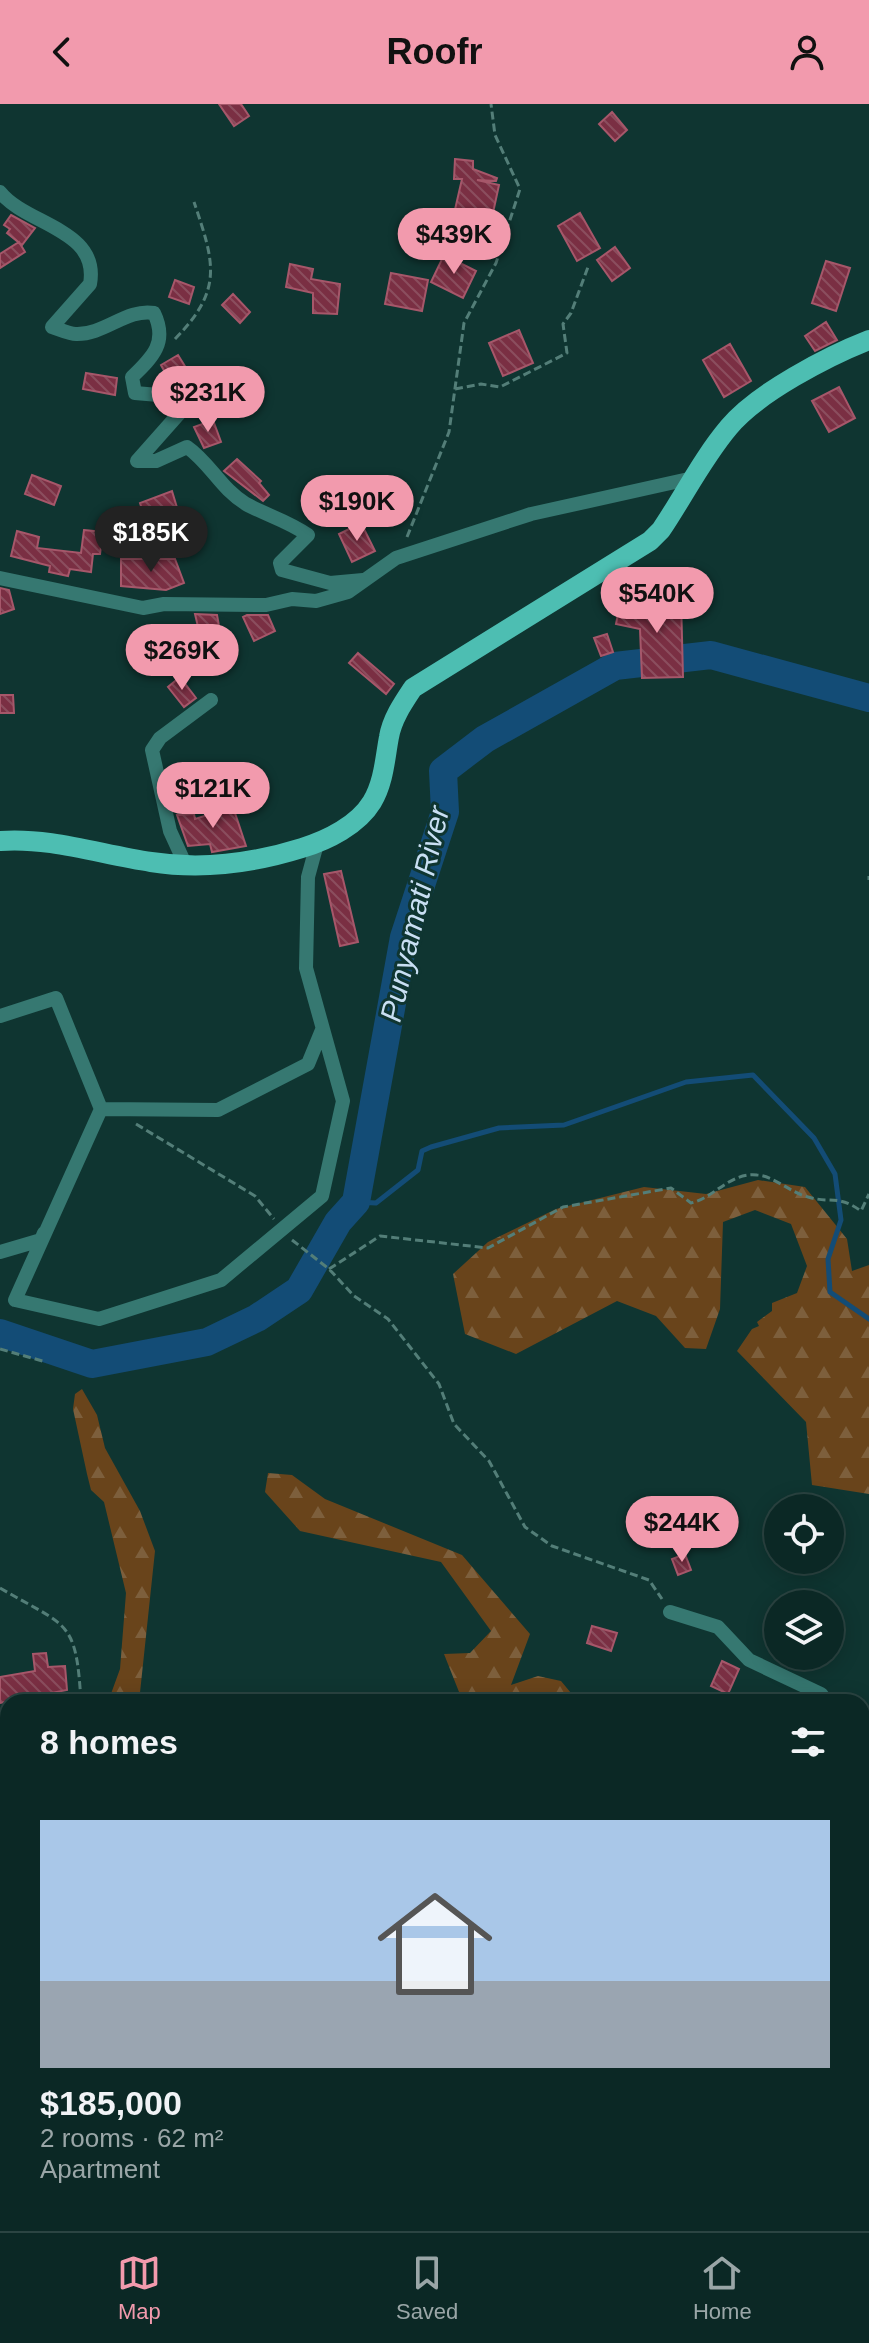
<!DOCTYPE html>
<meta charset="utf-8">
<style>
body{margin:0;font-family:Helvetica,sans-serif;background:#193432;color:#f1f3f6;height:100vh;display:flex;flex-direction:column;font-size:30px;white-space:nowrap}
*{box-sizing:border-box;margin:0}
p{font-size:26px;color:#9aa6a7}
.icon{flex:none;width:44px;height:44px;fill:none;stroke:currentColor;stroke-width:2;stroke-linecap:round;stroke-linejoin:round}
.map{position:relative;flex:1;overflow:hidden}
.details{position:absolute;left:0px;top:1590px;width:870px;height:538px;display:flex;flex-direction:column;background:#0b2825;border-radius:24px 24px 0 0;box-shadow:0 4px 20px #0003,0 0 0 2px #2b4442}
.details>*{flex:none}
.buttons{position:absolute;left:764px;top:1390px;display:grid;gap:16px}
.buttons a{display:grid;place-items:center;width:80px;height:80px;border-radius:50%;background:#0b2825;box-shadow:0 4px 20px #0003,0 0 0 2px #2b4442;font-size:40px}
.price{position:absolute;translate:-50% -68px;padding:0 18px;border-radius:28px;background:#f29aad;color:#111;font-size:26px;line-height:52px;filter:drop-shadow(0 2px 4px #0008)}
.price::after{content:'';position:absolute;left:50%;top:48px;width:24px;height:18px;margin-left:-12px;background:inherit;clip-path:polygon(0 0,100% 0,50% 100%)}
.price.active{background:#222;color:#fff}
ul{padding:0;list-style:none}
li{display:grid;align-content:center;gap:16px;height:424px;padding:0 40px}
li+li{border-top:2px solid #2b4442}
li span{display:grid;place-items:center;height:248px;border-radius:0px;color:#555}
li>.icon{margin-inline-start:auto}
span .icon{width:144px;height:144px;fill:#fffc;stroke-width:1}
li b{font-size:34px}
h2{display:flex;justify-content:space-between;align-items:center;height:96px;padding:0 40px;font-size:34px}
header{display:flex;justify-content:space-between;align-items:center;height:104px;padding:0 40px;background:#f29aad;color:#111;font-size:36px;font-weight:700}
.tab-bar{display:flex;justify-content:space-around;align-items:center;height:112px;border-top:2px solid #2b4442;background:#0b2825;font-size:22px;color:#9aa6a7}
.tab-bar a{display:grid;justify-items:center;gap:4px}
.tab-bar .active{color:#f29aad}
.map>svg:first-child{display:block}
.built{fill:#16413c}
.forest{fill:url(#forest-firs)}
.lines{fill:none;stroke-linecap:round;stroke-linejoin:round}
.stream{stroke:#134c76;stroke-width:5}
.river{stroke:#134c76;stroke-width:28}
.building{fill:url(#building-back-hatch);stroke:#a6576a;stroke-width:2}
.path{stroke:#537e78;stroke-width:3;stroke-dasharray:8 4;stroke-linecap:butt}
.street{stroke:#367871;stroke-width:14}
.primary{stroke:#4dbeb2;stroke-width:20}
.labels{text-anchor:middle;stroke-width:6;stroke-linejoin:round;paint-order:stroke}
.water-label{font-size:30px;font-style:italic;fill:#c9dff3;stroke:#0f3531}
</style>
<header><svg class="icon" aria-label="back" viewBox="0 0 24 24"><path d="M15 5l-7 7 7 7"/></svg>Roofr<svg class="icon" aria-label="person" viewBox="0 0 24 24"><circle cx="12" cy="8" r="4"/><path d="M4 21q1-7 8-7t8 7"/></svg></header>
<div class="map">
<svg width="869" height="2127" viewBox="0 0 869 2127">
<defs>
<pattern id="forest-firs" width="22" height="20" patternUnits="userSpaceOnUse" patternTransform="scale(2)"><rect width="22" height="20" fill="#69441b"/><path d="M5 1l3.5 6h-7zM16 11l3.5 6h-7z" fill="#7d5f3c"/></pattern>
<pattern id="building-back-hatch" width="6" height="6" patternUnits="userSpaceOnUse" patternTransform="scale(2)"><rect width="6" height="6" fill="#7a2f43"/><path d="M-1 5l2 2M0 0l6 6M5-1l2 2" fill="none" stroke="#8b4e5e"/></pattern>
</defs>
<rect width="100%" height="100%" fill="#0f3531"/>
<path class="built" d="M869,2098V2127H807L806,2120H862V2099Z"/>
<path class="forest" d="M758,1076L805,1083L847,1135L852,1167L869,1161V1390L812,1381L806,1318L737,1247L752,1225L759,1222L757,1218L772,1207V1199L797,1189L807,1162L791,1120L755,1106L723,1118L720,1205L706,1245L685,1244L656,1212L617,1197L516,1250L465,1230L453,1170L488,1138L556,1105L644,1083L706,1090Z
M82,1285L97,1311L105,1344L140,1407L155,1447L139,1598H108L120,1565L126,1489L104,1398L91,1386L87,1370L73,1305L75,1290Z
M268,1369L292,1371L325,1395L462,1451L530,1530L511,1581L538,1572L561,1577L571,1589L570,1598H468L461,1593L444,1550L470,1549L491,1527L441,1458L300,1427L265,1388Z"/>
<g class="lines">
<path class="stream" d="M356,1098L376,1099L418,1066L422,1047L431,1043L499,1024L564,1021L686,978L753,971L814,1034L835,1070L841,1116L828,1155L830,1188L869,1215"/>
<path class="river" d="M0,1229L92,1260L207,1238L257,1214L299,1186L338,1118L356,1098L404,833L445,708L443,667L485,635L615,562L711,551L869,594"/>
</g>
<path class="building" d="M219,0H241L249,12L234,22Z
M612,8L627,26L615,37L599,20Z
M455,55L473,57V65L497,74L496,77L477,76L499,81L491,118L454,110L462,75H454Z
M580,109L600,144L577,157L558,122Z
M11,111L35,124L22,141L7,129L10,125L4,121Z
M19,138L25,148L0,164V150Z
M615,143L630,164L612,177L597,156Z
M444,151L476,167L463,194L431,178Z
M826,157L850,164L836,207L812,199Z
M290,160L313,165L311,175L340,180L337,210L313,209V189L286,183Z
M391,169L428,176L422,207L385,200Z
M175,176L194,183L189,200L169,193Z
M233,190L250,208L240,219L222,201Z
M826,218L837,236L815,247L805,232Z
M519,226L533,259L503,272L489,239Z
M730,240L751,277L724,293L703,256Z
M178,251L186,264L168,274L161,261Z
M86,269L117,274L115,291L83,285Z
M839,283L855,314L829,328L812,297Z
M213,316L221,338L204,344L194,323Z
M237,355L261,377L259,379L269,391L263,397L224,367Z
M32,371L61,382L54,401L25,390Z
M387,379L403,386L391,416L375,409Z
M172,387L178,407L146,418L140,399Z
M361,419L375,447L352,458L339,430Z
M84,426L103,428L100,450H93L91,468L70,465L68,472L49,468L50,462L11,452L17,427L39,433L37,444L81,449Z
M121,455H175L184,479L166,486L121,482Z
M0,484L9,486L14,505L0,510Z
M681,494L683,573L642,574L640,525L616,520L620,500L640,504V495Z
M195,510L217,511L219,522L199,527Z
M247,511H268L275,527L254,537L243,513Z
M607,530L613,548L601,552L594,534Z
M358,549L394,580L386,590L349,559Z
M180,573L196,594L184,603L168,583Z
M0,591H13L14,609H0Z
M233,703L246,742L212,748L210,740L188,742L177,711L194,710L195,715Z
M341,767L358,838L340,842L324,770Z
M685,1450L691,1466L678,1471L672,1455Z
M592,1522L617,1529L611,1547L587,1539Z
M46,1549L48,1563L65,1562L67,1586L0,1599V1573L35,1567L33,1550Z
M722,1557L739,1565L728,1590L711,1582Z"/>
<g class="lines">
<path class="path" d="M175,235C223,186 215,160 194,98
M455,285L481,280L500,283L567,249L563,220L571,209L588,163
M407,433L449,328L464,219L496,159L520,85L495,31L491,0
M869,772V776
M136,1020L255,1092L274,1115
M292,1136L329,1165L354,1192L388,1215L439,1280L454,1320L489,1357L525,1423L552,1442L649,1476L662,1495
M329,1165L380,1132L488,1144L563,1103L671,1084L691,1099C714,1094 730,1068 757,1071C774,1072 791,1089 808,1093C832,1100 837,1090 861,1107L869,1090
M0,1245L46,1258
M0,1484C68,1524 76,1514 81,1598
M250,2120L263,2127
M423,2120L427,2127
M777,2120L785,2127
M346,2127L351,2120L365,2127
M411,2127L416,2120
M475,2127H476"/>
<path class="street" d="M0,88C26,121 100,125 90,180L52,223C59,225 69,230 76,230C104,231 127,204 154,209C168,238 153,253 132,273L135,289L182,293L184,304L137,357H156L187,343C210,359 221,385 246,400C266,411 288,417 308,431L280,459L282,466L330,479L363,476
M0,474L143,504L164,500L266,501L292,495L316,497L348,488L396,454L531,410L693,374
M186,762L170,727L152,646L160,634L211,596
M0,912L56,894L101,1005L15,1196L99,1215L221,1176L322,1092L343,997L306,864L308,773L317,740
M101,1005L218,1006L308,960L322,926
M0,1148L41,1136L44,1129
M670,1508L718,1523L749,1556L821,1590L827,1598
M0,1859L8,1855
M0,1911H8
M127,2120L130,2127
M224,2127L229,2120"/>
<path class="primary" d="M0,737C50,733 102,751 151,758C202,766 254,759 302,744C328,736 358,721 372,698C384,678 385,654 389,633C392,615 403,599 413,584L650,437L661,426C684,392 702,355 729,323C757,289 828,252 869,236"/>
</g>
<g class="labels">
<g class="water-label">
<text transform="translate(415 810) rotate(-77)" y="10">Punyamati River</text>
</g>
</g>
</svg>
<div class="buttons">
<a><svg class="icon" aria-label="locate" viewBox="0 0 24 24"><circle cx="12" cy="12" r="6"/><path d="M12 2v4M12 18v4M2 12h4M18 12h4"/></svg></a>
<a><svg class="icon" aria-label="layers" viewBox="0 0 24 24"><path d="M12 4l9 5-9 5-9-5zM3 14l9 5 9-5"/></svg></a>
</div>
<b class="price" style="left:454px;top:172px">$439K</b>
<b class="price" style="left:208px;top:330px">$231K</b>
<b class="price" style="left:357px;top:439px">$190K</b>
<b class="price active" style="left:151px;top:470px">$185K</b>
<b class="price" style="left:657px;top:531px">$540K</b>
<b class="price" style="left:182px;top:588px">$269K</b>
<b class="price" style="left:213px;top:726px">$121K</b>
<b class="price" style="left:682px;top:1460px">$244K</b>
<section class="details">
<h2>8 homes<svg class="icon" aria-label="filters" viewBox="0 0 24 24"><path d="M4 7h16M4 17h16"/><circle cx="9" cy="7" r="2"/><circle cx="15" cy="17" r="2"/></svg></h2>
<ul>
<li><span style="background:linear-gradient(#a9c7e8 65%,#9aa5b1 0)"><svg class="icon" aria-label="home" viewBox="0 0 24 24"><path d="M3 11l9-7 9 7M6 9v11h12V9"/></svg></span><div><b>$185,000</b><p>2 rooms · 62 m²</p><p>Apartment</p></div></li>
</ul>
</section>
</div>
<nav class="tab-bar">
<a class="active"><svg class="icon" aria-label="map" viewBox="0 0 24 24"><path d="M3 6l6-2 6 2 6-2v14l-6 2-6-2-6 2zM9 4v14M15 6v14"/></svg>Map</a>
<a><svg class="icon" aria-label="saved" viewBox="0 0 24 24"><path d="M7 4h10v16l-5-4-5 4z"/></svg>Saved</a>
<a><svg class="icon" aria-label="home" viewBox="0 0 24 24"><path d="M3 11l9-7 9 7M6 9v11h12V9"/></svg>Home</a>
</nav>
